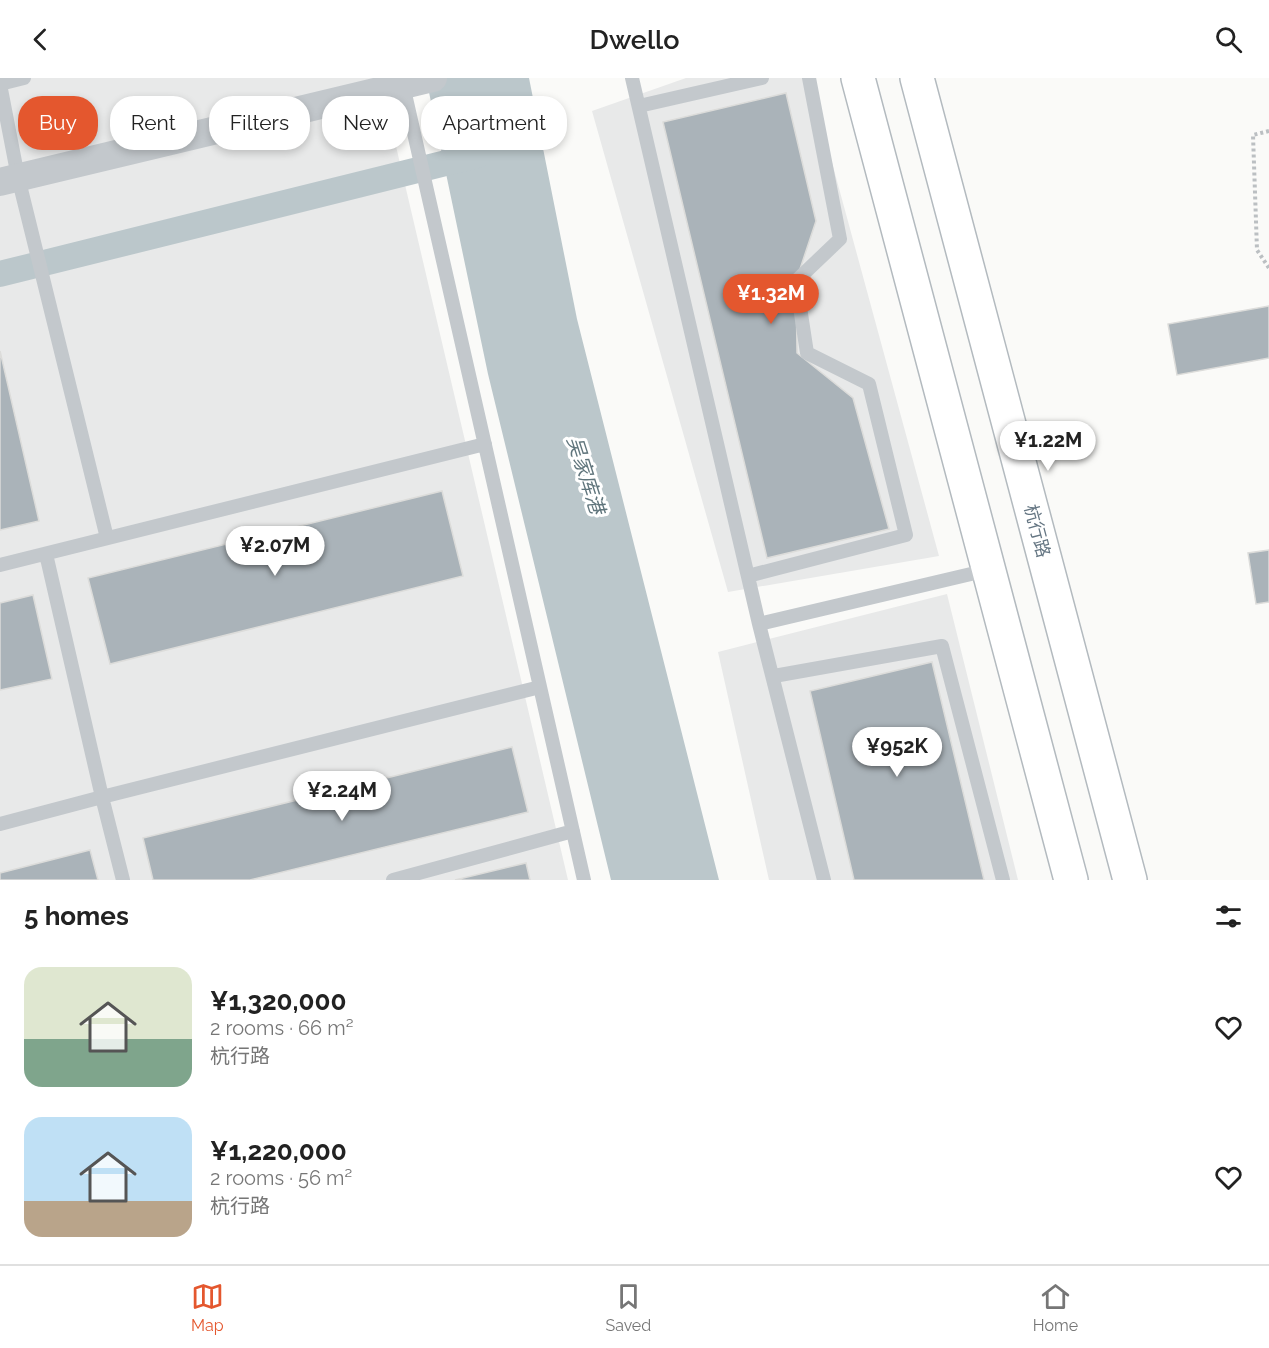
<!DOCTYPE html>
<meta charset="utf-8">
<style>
body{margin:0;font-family:Raleway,"Noto Sans SC",sans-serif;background:#f6f6f6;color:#222;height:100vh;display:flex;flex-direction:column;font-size:22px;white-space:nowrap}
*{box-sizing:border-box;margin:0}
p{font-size:20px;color:#767676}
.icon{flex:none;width:33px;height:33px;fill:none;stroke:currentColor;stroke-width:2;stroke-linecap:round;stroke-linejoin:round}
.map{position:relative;height:802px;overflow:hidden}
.details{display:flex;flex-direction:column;background:#fff;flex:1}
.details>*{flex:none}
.hud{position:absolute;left:18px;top:18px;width:600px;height:54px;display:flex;gap:12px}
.price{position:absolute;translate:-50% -51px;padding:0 14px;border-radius:21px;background:#fff;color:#222;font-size:20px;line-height:39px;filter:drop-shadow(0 2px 3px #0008)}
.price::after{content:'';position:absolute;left:50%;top:36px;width:18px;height:14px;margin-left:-9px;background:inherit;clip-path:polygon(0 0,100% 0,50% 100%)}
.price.active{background:#e4572e;color:#fff}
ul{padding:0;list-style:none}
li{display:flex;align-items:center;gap:18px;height:150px;padding:0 24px}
li span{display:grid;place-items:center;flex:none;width:168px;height:120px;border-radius:18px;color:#555}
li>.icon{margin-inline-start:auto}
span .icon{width:72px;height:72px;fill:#fffc;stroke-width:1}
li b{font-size:26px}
h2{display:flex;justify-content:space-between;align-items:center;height:72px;padding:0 24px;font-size:26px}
.tag{padding:0 21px;border-radius:24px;background:#fff;box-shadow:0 3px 9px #0003;font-size:21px;line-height:54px}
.tag.active{background:#e4572e;color:#fff}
header{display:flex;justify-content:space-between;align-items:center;height:78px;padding:0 24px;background:#fff;font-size:27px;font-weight:600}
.menu{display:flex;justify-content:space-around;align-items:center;height:84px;border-top:2px solid #e0e0e0;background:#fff;font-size:16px;color:#767676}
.menu a{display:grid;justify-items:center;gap:3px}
.menu .active{color:#e4572e}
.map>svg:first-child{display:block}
.built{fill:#e8e9e9}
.water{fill:#bbc7cb}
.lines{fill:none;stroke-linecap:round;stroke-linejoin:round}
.canal{stroke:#bbc7cb;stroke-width:26}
.building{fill:#aab3b9;stroke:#dcdcda;stroke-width:1.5}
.secondary-casing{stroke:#b3babf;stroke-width:36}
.path{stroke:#bbbfc2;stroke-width:4;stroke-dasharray:3 3;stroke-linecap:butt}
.service{stroke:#c3c8cc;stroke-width:14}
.minor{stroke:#c3c8cc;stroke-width:28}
.secondary{stroke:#fff;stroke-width:33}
.labels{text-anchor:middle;stroke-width:6;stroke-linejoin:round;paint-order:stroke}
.street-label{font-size:18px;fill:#657683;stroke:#fff}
.water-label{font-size:20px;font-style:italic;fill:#60757c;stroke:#fff}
</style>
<header><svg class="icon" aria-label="back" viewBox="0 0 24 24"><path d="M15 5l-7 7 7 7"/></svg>Dwello<svg class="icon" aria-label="search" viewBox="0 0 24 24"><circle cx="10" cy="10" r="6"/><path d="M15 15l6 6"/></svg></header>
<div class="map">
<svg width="1269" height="802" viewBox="0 0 1269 802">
<rect width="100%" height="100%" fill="#fafaf8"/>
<path class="built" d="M0,0H380L568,802H0Z
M686,0H809L939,478L728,514L592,33Z
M947,516L1018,802H769L718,574Z"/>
<path class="water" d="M426,0H529L577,241L719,802H611L488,296Z"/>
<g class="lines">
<path class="canal" d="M0,196L478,77"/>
</g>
<path class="building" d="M786,15L816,143L796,203L797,275L853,320L889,451L767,480L663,44Z
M1269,228V280L1177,297L1168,246Z
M0,273L39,443L0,452Z
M442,413L463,498L110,586L88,500Z
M1269,472V524L1256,526L1248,475Z
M33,517L52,601L0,612V525Z
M932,584L984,802H854L810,613Z
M512,669L528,734L250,802H153L143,760Z
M90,772L98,802H0V795Z
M526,785L530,802H455Z"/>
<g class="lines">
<g class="secondary-casing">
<path id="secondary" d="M858,0L1071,802
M917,0L1130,802"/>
</g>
<path class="path" d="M1269,53L1253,57L1257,172L1269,190"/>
<path class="service" d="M632,0L759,546L824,802
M0,6L18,99L107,460
M0,6L24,0
M403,7L584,802
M639,28L762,0
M46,476L102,719L540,609
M0,487L485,366
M748,498L906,457L869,306L807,275L796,203L840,161L809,0
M759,546L988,492
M774,598L942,568L1003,802
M0,746L102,719L123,802
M393,802L573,753"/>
<path class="minor" d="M0,104L433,0"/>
<use href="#secondary" class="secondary"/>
</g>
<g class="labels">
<g class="street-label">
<text transform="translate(1037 453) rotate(75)" y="6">杭行路</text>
</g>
<g class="water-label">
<text transform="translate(586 397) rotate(72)" y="7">吴家库港</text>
</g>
</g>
</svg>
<b class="price active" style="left:771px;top:247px">¥1.32M</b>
<b class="price" style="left:1048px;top:394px">¥1.22M</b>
<b class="price" style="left:275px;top:499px">¥2.07M</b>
<b class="price" style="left:897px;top:700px">¥952K</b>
<b class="price" style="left:342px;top:744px">¥2.24M</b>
<div class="hud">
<a class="tag active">Buy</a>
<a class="tag">Rent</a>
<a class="tag">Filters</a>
<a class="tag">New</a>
<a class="tag">Apartment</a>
</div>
</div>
<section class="details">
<h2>5 homes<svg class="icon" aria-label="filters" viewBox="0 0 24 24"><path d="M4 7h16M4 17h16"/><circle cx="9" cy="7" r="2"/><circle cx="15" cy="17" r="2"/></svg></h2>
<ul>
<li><span style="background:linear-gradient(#dfe7d0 60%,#7fa58c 0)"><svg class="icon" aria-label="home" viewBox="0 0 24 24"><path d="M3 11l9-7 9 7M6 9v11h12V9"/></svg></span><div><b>¥1,320,000</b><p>2 rooms · 66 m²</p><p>杭行路</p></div><svg class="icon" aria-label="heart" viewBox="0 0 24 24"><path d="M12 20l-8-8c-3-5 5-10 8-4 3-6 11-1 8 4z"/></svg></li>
<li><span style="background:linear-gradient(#bfe0f5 70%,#b9a48a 0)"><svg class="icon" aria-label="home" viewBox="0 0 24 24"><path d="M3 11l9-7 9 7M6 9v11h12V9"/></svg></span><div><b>¥1,220,000</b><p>2 rooms · 56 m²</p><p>杭行路</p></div><svg class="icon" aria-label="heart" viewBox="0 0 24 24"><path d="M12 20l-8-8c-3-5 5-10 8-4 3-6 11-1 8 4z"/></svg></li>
</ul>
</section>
<nav class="menu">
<a class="active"><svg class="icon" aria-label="map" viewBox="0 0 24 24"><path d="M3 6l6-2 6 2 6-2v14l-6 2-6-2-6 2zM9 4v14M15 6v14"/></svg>Map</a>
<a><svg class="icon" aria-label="saved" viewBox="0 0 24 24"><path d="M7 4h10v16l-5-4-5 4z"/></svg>Saved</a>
<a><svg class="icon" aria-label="home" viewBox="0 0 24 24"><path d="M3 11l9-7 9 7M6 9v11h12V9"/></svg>Home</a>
</nav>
